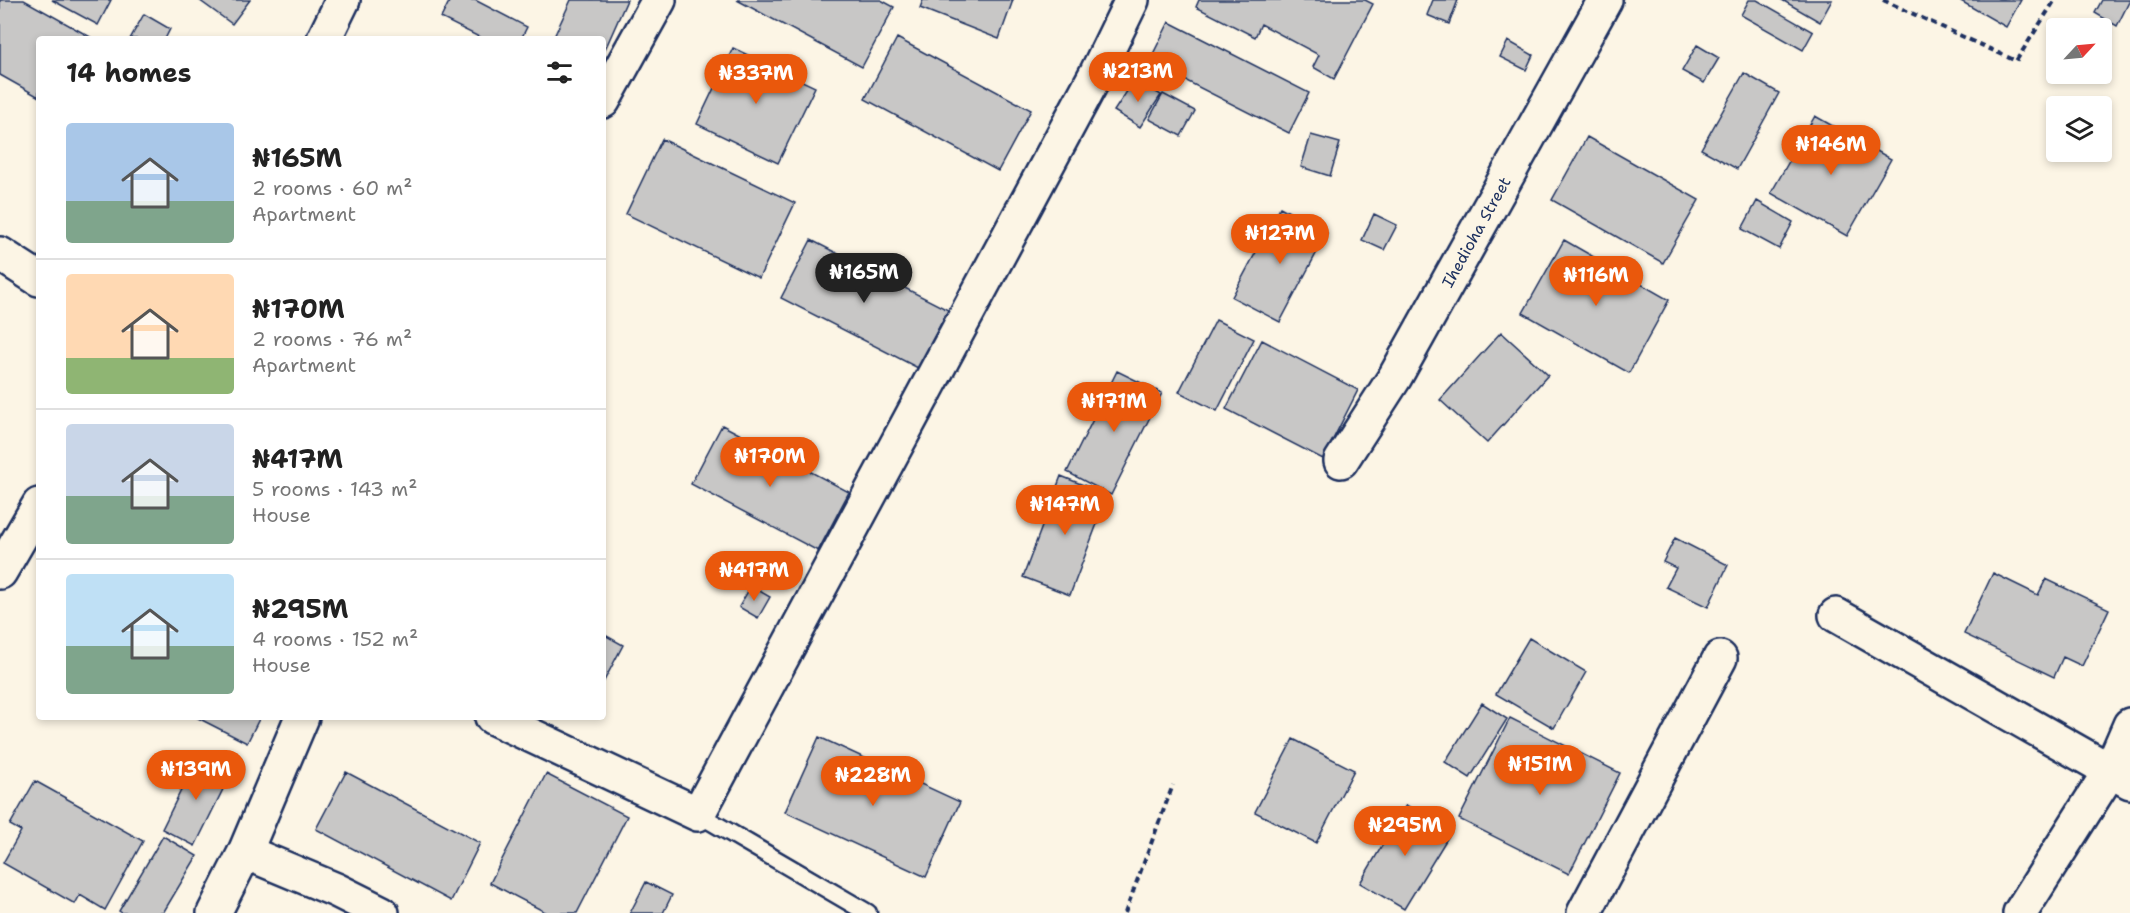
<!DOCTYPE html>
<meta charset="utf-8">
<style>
body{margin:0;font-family:"Shantell Sans",sans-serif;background:#f6f6f6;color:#222;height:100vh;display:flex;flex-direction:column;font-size:22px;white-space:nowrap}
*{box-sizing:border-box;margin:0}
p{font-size:20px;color:#767676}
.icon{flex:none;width:33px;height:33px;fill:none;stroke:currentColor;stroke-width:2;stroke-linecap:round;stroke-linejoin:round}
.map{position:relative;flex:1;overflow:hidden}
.drawer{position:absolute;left:36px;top:36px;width:570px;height:684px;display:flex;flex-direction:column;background:#fff;border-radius:6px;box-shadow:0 3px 9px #0003}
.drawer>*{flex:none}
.needle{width:39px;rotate:64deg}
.fabs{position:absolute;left:2046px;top:18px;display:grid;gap:12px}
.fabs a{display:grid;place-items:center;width:66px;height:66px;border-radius:6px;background:#fff;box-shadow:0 3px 9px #0003;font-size:30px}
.price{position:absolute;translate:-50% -51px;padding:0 14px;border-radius:21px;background:#ea580c;color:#fff;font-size:20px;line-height:39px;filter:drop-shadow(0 2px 3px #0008)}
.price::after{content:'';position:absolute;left:50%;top:36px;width:18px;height:14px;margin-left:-9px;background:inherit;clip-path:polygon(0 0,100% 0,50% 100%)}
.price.on{background:#222;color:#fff}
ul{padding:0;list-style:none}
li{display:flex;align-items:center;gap:18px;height:150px;padding:0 30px}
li+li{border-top:2px solid #e0e0e0}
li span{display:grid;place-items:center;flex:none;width:168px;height:120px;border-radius:6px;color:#555}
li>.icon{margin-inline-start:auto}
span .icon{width:72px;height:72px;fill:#fffc;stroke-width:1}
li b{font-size:26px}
h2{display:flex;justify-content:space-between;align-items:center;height:72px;padding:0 30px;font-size:26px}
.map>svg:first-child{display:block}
.building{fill:#c8c7c6;stroke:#1b2f5e;stroke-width:1.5}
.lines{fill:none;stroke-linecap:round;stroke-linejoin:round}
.lane-casing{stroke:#1b2f5e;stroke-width:21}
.street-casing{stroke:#1b2f5e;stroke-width:38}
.path{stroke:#1b2f5e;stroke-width:4;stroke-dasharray:6 4.5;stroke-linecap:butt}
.lane{stroke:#fcf5e5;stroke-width:16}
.street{stroke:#fcf5e5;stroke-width:33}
.labels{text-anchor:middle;stroke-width:6;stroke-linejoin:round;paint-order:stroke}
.street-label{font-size:16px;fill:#1b2f5e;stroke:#fcf5e5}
</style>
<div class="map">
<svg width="2130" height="913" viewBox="0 0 2130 913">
<rect width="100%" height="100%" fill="#fcf5e5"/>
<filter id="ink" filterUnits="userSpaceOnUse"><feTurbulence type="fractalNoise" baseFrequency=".0167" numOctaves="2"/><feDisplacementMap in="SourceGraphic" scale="12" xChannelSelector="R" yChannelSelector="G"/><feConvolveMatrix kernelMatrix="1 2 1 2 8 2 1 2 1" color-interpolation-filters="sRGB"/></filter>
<g filter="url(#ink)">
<path class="building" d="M0,0H24L94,39H39V97L0,75Z
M52,0H111L98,25Z
M199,0H250L232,24Z
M450,0H475L527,27L521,39H483L441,18Z
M571,0H627L603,54V39H553Z
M737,0H881L894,7L862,67Z
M923,0H1013L999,39L920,8Z
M1199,0H1365L1373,4L1334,79L1313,67L1319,55L1261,24L1255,37L1196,7Z
M1433,0H1458L1449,24L1427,15Z
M1749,0H1757L1813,32L1803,50L1741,15Z
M1782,0H1832L1820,22Z
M1959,0H2021L2006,27Z
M2102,0H2130L2117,26L2095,13Z
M144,14L170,29L165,39H130Z
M1169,22L1309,93L1289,133L1149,62Z
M897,38L1031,110L998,171L865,99Z
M1508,41L1533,55L1526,70L1500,57Z
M1697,45L1719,58L1704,83L1682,71Z
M733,48L815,87L778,163L697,124Z
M1744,73L1779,93L1737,169L1701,149Z
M1135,79L1161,95L1140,127L1114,111Z
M1163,94L1195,111L1181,136L1149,119Z
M1815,116L1891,159L1847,236L1771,193Z
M1311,135L1340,143L1330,176L1301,167Z
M1587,137L1699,200L1663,263L1552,200Z
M662,139L795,203L759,278L626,214Z
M1757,201L1793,222L1779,249L1742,229Z
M1280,207L1327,233L1280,322L1232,297Z
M1374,214L1397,225L1384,250L1362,240Z
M811,240L948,310L918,368L781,298Z
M1564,240L1669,300L1629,373L1523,313Z
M1216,320L1254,339L1217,411L1179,392Z
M1501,332L1548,375L1487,443L1440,400Z
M1262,340L1358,390L1323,459L1226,409Z
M1117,371L1162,393L1111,495L1067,472Z
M722,425L849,492L818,551L691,484Z
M1061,476L1108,495L1070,595L1023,577Z
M1675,538L1728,565L1708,607L1666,587L1676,568L1663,562Z
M1993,573L2038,595L2046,579L2109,609L2082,666L2063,657L2054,677L1964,634Z
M751,586L770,597L758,618L739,607Z
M603,634L623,645L603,683Z
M1529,638L1586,672L1554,728L1496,694Z
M1482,703L1507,719L1470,778L1445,762Z
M196,717H260L247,743Z
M1510,718L1620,773L1569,874L1459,819Z
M819,737L960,802L926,877L785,812Z
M1293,739L1354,770L1316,843L1255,812Z
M198,756L231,773L195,846L162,829Z
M346,772L480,843L451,901L316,829Z
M546,774L627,816L577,913H547L490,883Z
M35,781L143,841L105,910L80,895L75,904L3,863L21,831L10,825Z
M1406,805L1451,832L1404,909L1360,883Z
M163,836L197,856L163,913H122L119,911Z
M646,882L672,895L663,913H630Z"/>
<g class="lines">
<g class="lane-casing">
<path id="lane" d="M698,814L868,913"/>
</g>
<g class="street-casing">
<g id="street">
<path d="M324,39L343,0"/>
<path d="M603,101L659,0"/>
<path d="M0,254L39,279"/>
<path id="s1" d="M1341,461L1395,377L1605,0"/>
<path d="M0,572L39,505"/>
<path d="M1836,615L2130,782"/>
<path d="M492,717L698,814L1097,72L1132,0"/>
<path d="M245,852L336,890L382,913"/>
<path d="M214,913L245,852L302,717"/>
<path d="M1584,913L1720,658"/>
<path d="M2020,913L2110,771L2130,725"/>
</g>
</g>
<path class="path" d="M1883,0L2016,61L2055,0
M1125,913L1173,785"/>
<use href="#lane" class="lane"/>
<use href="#street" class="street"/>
</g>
</g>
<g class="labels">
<g class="street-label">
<text dy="6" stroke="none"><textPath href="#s1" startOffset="266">Ihedioha Street</textPath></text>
</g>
</g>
</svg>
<div class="fabs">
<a><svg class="needle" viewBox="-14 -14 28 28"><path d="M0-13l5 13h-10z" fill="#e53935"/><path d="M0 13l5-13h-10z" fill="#767676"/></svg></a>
<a><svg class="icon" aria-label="layers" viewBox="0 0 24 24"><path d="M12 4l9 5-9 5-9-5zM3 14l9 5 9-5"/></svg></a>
</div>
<b class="price" style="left:1138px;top:103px">₦213M</b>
<b class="price" style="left:756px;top:105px">₦337M</b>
<b class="price" style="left:1831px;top:176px">₦146M</b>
<b class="price" style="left:1280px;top:265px">₦127M</b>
<b class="price on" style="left:864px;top:304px">₦165M</b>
<b class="price" style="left:1596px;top:307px">₦116M</b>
<b class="price" style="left:1114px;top:433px">₦171M</b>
<b class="price" style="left:770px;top:488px">₦170M</b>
<b class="price" style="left:1065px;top:536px">₦147M</b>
<b class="price" style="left:754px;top:602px">₦417M</b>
<b class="price" style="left:1540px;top:796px">₦151M</b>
<b class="price" style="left:196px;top:801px">₦139M</b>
<b class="price" style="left:873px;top:807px">₦228M</b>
<b class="price" style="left:1405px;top:857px">₦295M</b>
<section class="drawer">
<h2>14 homes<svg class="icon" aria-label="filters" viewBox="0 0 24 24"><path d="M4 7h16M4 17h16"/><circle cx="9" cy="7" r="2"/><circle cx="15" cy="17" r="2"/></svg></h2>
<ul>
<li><span style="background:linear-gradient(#a9c7e8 65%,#7fa58c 0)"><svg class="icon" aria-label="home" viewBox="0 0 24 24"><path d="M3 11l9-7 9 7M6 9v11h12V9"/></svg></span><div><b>₦165M</b><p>2 rooms · 60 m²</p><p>Apartment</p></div></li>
<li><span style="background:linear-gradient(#ffd9b3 70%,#8fb573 0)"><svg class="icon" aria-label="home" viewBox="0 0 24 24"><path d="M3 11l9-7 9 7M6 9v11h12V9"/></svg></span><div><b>₦170M</b><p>2 rooms · 76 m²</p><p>Apartment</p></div></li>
<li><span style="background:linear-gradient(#c9d6e8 60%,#7fa58c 0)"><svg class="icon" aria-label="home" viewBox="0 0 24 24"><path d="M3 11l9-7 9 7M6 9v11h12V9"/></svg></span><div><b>₦417M</b><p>5 rooms · 143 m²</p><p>House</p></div></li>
<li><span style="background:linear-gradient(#bfe0f5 60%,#7fa58c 0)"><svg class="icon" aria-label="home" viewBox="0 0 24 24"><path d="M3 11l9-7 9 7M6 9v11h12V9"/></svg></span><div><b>₦295M</b><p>4 rooms · 152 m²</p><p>House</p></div></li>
</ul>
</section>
</div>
